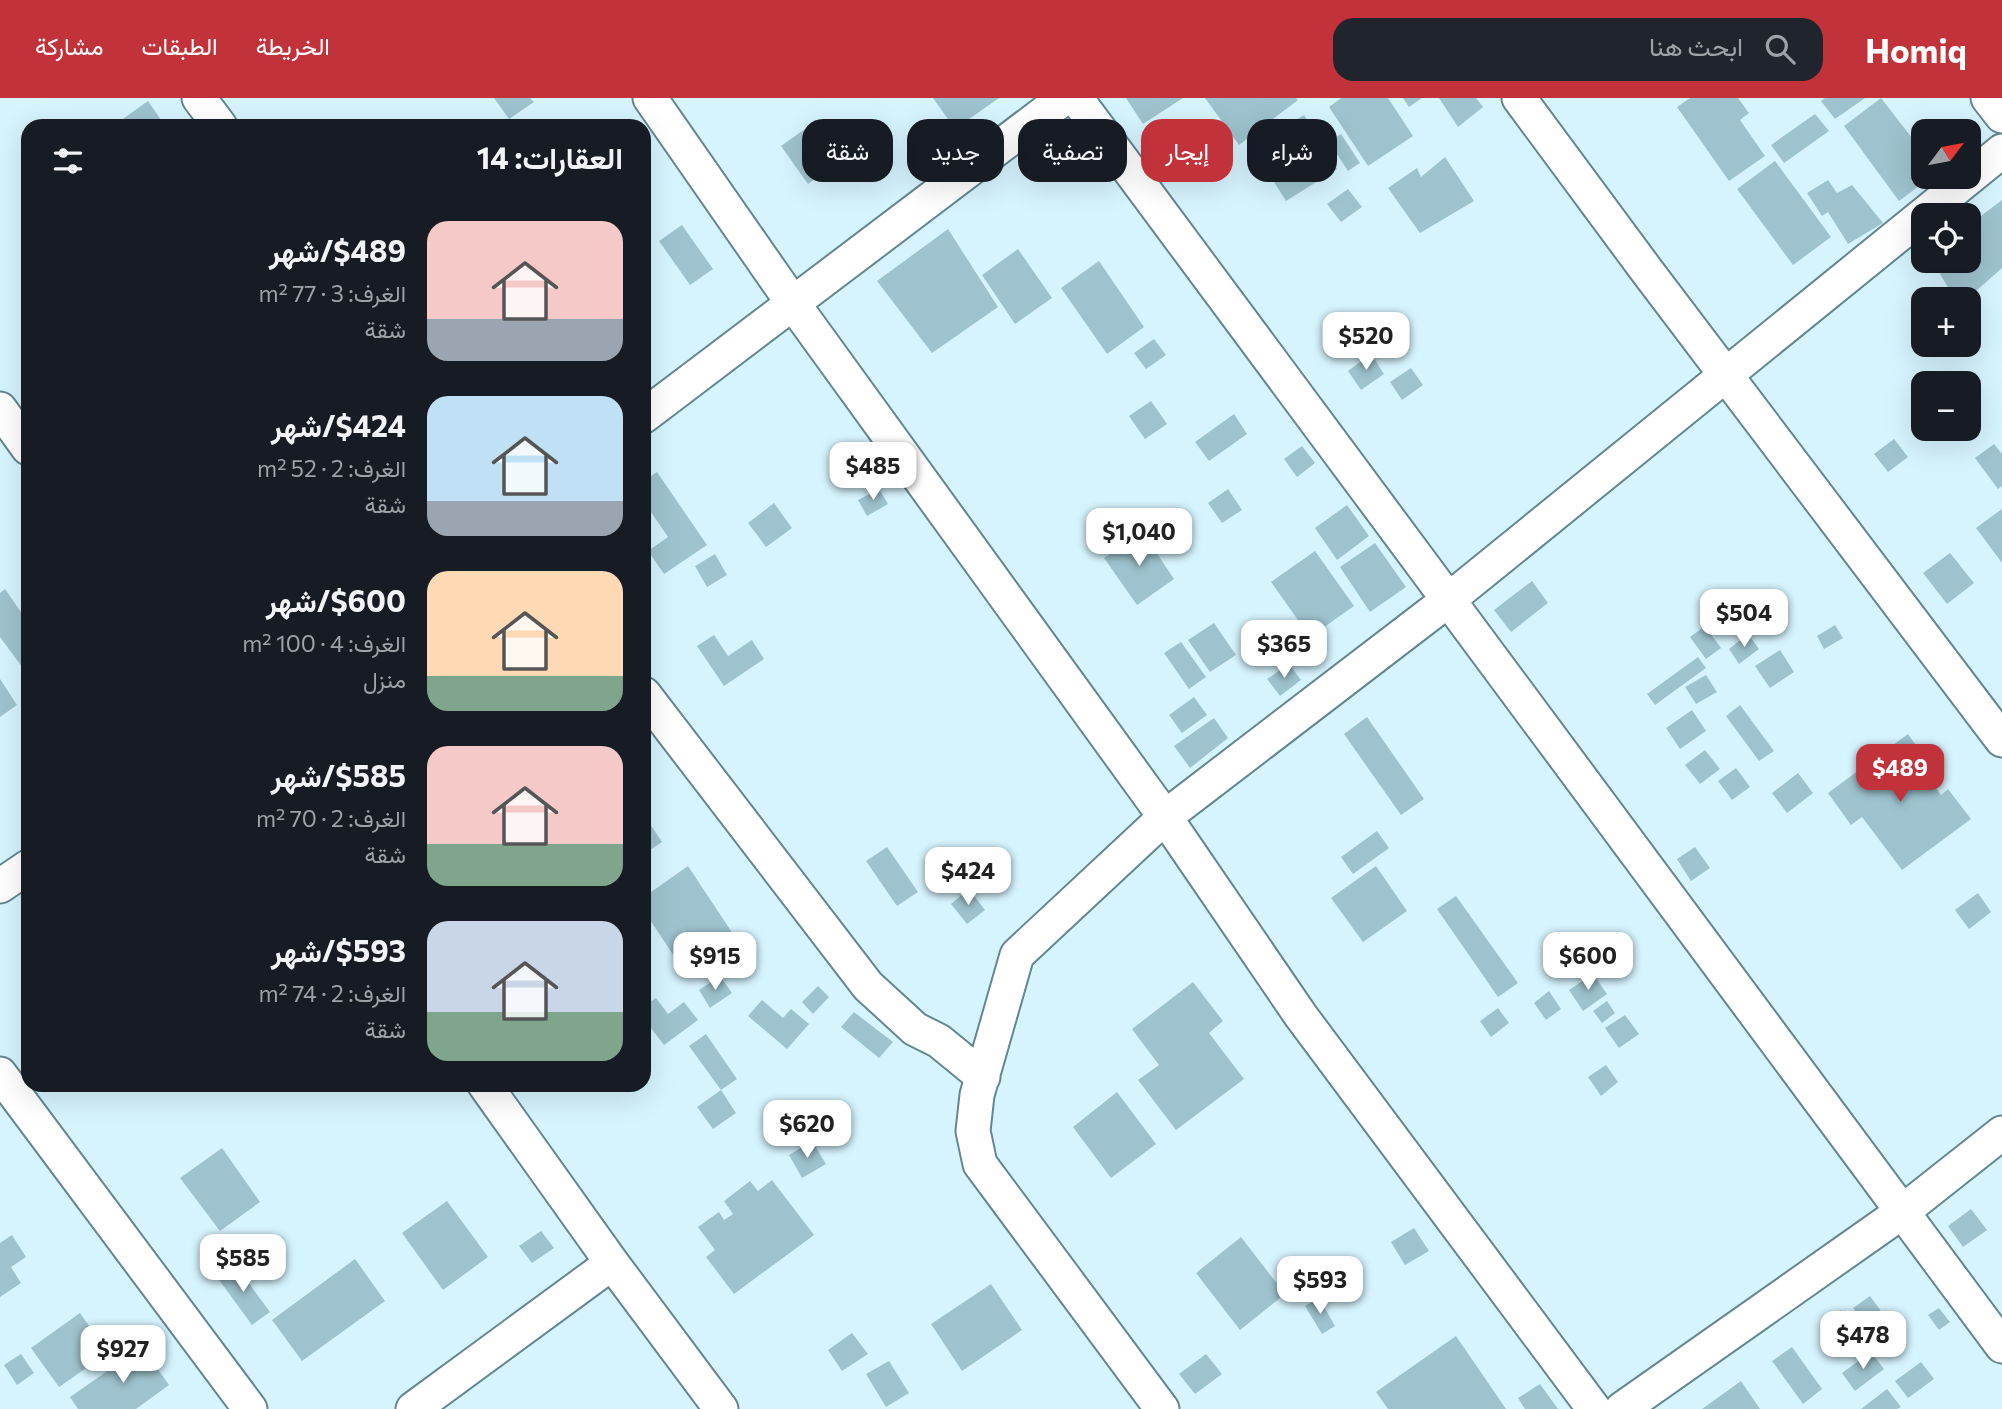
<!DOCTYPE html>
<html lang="ar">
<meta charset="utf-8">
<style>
body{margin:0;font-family:Commissioner,Vazirmatn,sans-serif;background:#20242c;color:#f1f3f6;direction:rtl;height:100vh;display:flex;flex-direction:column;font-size:26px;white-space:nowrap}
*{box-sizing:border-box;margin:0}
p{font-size:23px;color:#9ea1a6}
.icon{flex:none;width:38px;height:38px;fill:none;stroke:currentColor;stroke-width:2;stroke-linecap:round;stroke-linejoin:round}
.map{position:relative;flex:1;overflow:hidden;direction:ltr}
.panel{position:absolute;left:21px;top:21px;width:630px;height:973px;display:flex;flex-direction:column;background:#171b24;border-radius:21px;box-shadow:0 7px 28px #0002;direction:rtl}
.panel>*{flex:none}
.banner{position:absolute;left:672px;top:21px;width:665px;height:63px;direction:rtl;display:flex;gap:14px}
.needle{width:46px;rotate:58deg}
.fabs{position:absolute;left:1911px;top:21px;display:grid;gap:14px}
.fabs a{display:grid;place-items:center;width:70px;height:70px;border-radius:14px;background:#171b24;box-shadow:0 7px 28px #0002;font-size:35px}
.price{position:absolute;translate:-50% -60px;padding:0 16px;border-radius:14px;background:#fff;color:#222;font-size:23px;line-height:46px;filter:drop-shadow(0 2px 4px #0008)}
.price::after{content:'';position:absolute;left:50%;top:42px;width:21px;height:16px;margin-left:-10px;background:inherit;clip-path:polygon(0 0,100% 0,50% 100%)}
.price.selected{background:#c2323b;color:#fff}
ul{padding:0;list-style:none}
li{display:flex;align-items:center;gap:21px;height:175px;padding:0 28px}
li span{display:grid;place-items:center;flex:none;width:196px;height:140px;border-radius:21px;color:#555}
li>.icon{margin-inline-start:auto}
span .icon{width:84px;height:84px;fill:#fffc;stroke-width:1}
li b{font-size:30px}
h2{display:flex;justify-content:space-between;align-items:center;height:84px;padding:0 28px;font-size:30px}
.chip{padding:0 24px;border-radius:21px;background:#171b24;box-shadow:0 7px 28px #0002;font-size:24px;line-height:63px}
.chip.selected{background:#c2323b;color:#fff}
header{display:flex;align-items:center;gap:42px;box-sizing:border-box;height:98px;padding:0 35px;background:#c2323b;color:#fff}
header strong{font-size:33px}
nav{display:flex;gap:38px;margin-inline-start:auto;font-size:24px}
.search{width:490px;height:63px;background:#20242c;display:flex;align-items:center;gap:18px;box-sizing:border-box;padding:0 24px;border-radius:21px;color:#9ea1a6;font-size:26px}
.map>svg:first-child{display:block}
.building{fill:#9ec3ce}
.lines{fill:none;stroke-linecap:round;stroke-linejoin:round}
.street-casing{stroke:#638690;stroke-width:37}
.street{stroke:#fff;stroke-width:33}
</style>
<header>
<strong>Homiq</strong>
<div class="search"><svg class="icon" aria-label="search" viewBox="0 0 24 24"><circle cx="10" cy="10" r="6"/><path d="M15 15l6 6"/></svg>ابحث هنا</div>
<nav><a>الخريطة</a><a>الطبقات</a><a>مشاركة</a></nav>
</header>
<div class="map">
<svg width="2002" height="1311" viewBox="0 0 2002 1311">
<rect width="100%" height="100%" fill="#d6f4fe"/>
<path class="building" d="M494,0H530L534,4L509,21Z
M933,0H999L955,31Z
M1126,0H1183L1143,26Z
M1205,0H1296L1298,2L1239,47Z
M1341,0H1388L1413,38L1368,68L1329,9Z
M1403,0H1422L1409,9Z
M1439,0H1476L1483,9L1458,29Z
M1690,0H1738L1749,15L1740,22L1765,58L1729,83L1677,9Z
M1825,0H1865L1835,21L1821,3Z
M1881,0L1923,54V79H1931L1899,103L1844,28Z
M148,3L165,28H113Z
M1815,16L1829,33L1784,65L1771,47Z
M1304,17L1337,71L1286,103L1252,49Z
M805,31L832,69L808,86L781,48Z
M1341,36L1360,65L1348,73L1329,44Z
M1445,59L1474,103L1420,135L1388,90L1417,70L1421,79Z
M1775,63L1831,139L1793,167L1737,91Z
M1828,82L1837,95L1852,87L1883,125L1848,146L1828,114L1822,118L1807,95Z
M1348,91L1362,109L1341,124L1327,106Z
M2002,102V170L1967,201H1955L1940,176L1956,163H1969V127Z
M682,127L713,171L690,187L659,143Z
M948,131L998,209L932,255L877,183Z
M1018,151L1052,200L1015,226L982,177Z
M1099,163L1144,229L1107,256L1061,190Z
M1154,241L1166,257L1146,271L1134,255Z
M1371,256L1384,276L1361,292L1348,273Z
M1411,270L1423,287L1402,302L1390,284Z
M1151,303L1167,326L1145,341L1129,318Z
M1234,316L1247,336L1209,363L1195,344Z
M1894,341L1908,359L1888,374L1874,356Z
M1994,346L2002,356V388L1998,391L1975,360Z
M1302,348L1315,365L1297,379L1284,361Z
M657,374L707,447L664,476L648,453L668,439L644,404V383Z
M879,391L888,406L867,418L858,402Z
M1228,391L1242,412L1222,425L1208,405Z
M774,405L792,430L766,449L748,425Z
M1347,407L1369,438L1337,462L1315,430Z
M2002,411V465L1976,430Z
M1142,433L1174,481L1137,507L1104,460Z
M1375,445L1406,489L1370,514L1340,469Z
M1315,453L1354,508L1310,539L1271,484Z
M1950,455L1974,485L1947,506L1923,475Z
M715,456L727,477L707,489L695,468Z
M1532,483L1548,505L1511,534L1494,512Z
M5,491L21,514L28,509V577L0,539V495Z
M1741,496L1755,515L1727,535L1713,515Z
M1214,525L1236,557L1210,574L1188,542Z
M1835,527L1843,540L1824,551L1817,538Z
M1705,528L1721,550L1706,561L1690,539Z
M1748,536L1759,551L1739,566L1729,551Z
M714,537L728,558L752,542L764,561L724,588L697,548Z
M1181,544L1206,579L1189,591L1164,555Z
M1780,552L1794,574L1770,590L1755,568Z
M1698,559L1706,570L1655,607L1647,596Z
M1289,566L1301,582L1280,598L1267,581Z
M1706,577L1717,594L1696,606L1685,589Z
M0,581L17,607L0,619Z
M1194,599L1207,617L1182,635L1169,617Z
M1740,607L1774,653L1759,663L1726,618Z
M1692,612L1706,633L1680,651L1666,630Z
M1367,619L1424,701L1401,717L1344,636Z
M1214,620L1228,640L1190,670L1174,648Z
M1908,636L1922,656L1915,661L1941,697L1948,691L1971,721L1902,772L1862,719L1851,727L1828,695Z
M1705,652L1720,671L1700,686L1685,667Z
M1736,670L1750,689L1732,702L1718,683Z
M1798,675L1813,695L1787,715L1772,695Z
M644,717L662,744L644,756Z
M1377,733L1389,750L1353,776L1341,759Z
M887,749L918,794L897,808L866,763Z
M1695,749L1710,770L1691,783L1677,761Z
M688,768L737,842L686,876L644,813V799Z
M1376,768L1407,813L1363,844L1331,800Z
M969,791L985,812L967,826L951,806Z
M1978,795L1991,814L1969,831L1955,812Z
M1456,798L1518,885L1498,899L1437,811Z
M1593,876L1607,896L1583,913L1569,892Z
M720,878L732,895L710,910L699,892Z
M1193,884L1223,923L1209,935L1244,981L1176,1032L1138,982L1159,967L1132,931Z
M818,888L829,899L813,916L802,904Z
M1549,893L1561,911L1546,922L1534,905Z
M656,900L668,916L684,904L698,922L664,947L644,921V908Z
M762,902L783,920L791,911L809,926L787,951L748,918Z
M1607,903L1615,915L1602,925L1593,913Z
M1498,910L1509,925L1491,939L1480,923Z
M854,914L893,944L879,960L841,929Z
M1625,917L1639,936L1619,950L1605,930Z
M706,936L737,981L721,992L689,948Z
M1606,967L1618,984L1601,998L1588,979Z
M721,992L736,1015L713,1031L697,1009Z
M1117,994L1156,1046L1111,1080L1073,1029Z
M812,1043L826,1066L802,1080L789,1057Z
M222,1050L260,1104L220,1133L180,1080Z
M772,1082L814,1137L734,1196L706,1159L715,1152L698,1129L719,1114L724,1122L733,1116L724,1103L750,1083L758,1093Z
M447,1103L488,1159L443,1192L402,1135Z
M1971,1111L1987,1132L1963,1149L1948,1128Z
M1414,1130L1429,1153L1405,1167L1391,1144Z
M541,1133L554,1150L532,1165L519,1148Z
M12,1137L26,1159L11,1169L21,1185L0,1199V1145Z
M1241,1139L1285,1196L1240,1232L1196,1175Z
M355,1161L385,1203L302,1263L272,1222Z
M234,1165L270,1214L252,1227L217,1179Z
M991,1186L1022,1232L962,1273L931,1226Z
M1870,1198L1891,1227L1874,1239L1853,1210Z
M1319,1200L1335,1228L1322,1236L1305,1208Z
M1939,1210L1950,1224L1939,1232L1928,1217Z
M1841,1212L1853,1228L1834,1242L1822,1226Z
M80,1215L108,1255L59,1289L31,1250Z
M852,1235L868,1256L842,1273L828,1252Z
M1456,1238L1506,1311H1388L1376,1294Z
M142,1249L169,1287L136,1311H78L70,1299Z
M1792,1249L1822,1291L1803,1306L1772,1263Z
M1871,1254L1884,1271L1855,1293L1842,1275Z
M21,1256L34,1275L17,1287L4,1267Z
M1206,1256L1222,1276L1195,1296L1179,1276Z
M889,1263L909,1295L886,1309L866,1276Z
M1921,1264L1934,1281L1908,1300L1895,1283Z
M1741,1283L1760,1311H1702Z
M1540,1286L1558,1311H1525L1518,1300Z
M1887,1291L1901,1309L1897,1311H1861Z"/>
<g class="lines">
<g class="street-casing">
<path id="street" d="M199,0L220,28
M650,0L792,204L1165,719L1301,918L1594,1311
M1076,0L2002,1248
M1519,0L1647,173L2002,642
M1988,0L2002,18
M0,311L28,350
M644,318L1064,0
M644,596L868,888L915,931L939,943L983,979
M0,788L28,769
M0,976L250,1311
M485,987L612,1165L721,1311
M413,1311L612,1165
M1162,1311L980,1066L973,1033L977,997L1017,857L1165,719L1447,503L2002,53
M1622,1311L1902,1114L2002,1035"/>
</g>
<use href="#street" class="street"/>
</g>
</svg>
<div class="fabs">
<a><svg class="needle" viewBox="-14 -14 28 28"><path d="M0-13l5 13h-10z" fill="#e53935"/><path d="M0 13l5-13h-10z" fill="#9ea1a6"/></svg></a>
<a><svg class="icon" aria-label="locate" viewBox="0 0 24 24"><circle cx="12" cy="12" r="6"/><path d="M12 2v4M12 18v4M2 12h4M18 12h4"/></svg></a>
<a>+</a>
<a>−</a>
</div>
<b class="price" style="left:1366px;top:274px">$520</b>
<b class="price" style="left:873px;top:404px">$485</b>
<b class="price" style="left:1139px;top:470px">$1,040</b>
<b class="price" style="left:1744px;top:551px">$504</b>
<b class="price" style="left:1284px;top:582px">$365</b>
<b class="price selected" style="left:1900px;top:706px">$489</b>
<b class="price" style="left:968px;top:809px">$424</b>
<b class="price" style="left:715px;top:894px">$915</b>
<b class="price" style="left:1588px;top:894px">$600</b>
<b class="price" style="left:807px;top:1062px">$620</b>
<b class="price" style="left:243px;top:1196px">$585</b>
<b class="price" style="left:1320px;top:1218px">$593</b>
<b class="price" style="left:1863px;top:1273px">$478</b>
<b class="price" style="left:123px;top:1287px">$927</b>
<div class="banner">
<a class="chip">شراء</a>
<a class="chip selected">إيجار</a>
<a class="chip">تصفية</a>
<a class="chip">جديد</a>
<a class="chip">شقة</a>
</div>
<section class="panel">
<h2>العقارات: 14<svg class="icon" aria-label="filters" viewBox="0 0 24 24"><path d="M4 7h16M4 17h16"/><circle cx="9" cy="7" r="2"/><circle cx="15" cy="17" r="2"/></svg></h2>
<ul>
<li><span style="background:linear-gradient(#f6c9c9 70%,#9aa5b1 0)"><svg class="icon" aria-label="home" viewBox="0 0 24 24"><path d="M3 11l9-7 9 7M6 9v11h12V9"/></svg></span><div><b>$489/شهر</b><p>الغرف: 3 · 77 m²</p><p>شقة</p></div></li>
<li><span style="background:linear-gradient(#bfe0f5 75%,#9aa5b1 0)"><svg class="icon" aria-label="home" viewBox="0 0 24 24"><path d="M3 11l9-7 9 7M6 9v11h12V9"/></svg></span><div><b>$424/شهر</b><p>الغرف: 2 · 52 m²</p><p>شقة</p></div></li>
<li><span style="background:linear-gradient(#ffd9b3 75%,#7fa58c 0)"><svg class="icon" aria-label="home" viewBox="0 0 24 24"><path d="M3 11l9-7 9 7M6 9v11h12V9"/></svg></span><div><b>$600/شهر</b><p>الغرف: 4 · 100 m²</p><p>منزل</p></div></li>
<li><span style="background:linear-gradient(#f6c9c9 70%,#7fa58c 0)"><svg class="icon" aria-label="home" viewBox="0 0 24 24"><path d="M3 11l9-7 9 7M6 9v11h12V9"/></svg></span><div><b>$585/شهر</b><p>الغرف: 2 · 70 m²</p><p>شقة</p></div></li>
<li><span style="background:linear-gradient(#c9d6e8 65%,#7fa58c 0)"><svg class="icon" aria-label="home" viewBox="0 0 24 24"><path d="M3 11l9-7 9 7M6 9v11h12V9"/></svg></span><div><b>$593/شهر</b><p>الغرف: 2 · 74 m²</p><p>شقة</p></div></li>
</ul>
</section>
</div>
